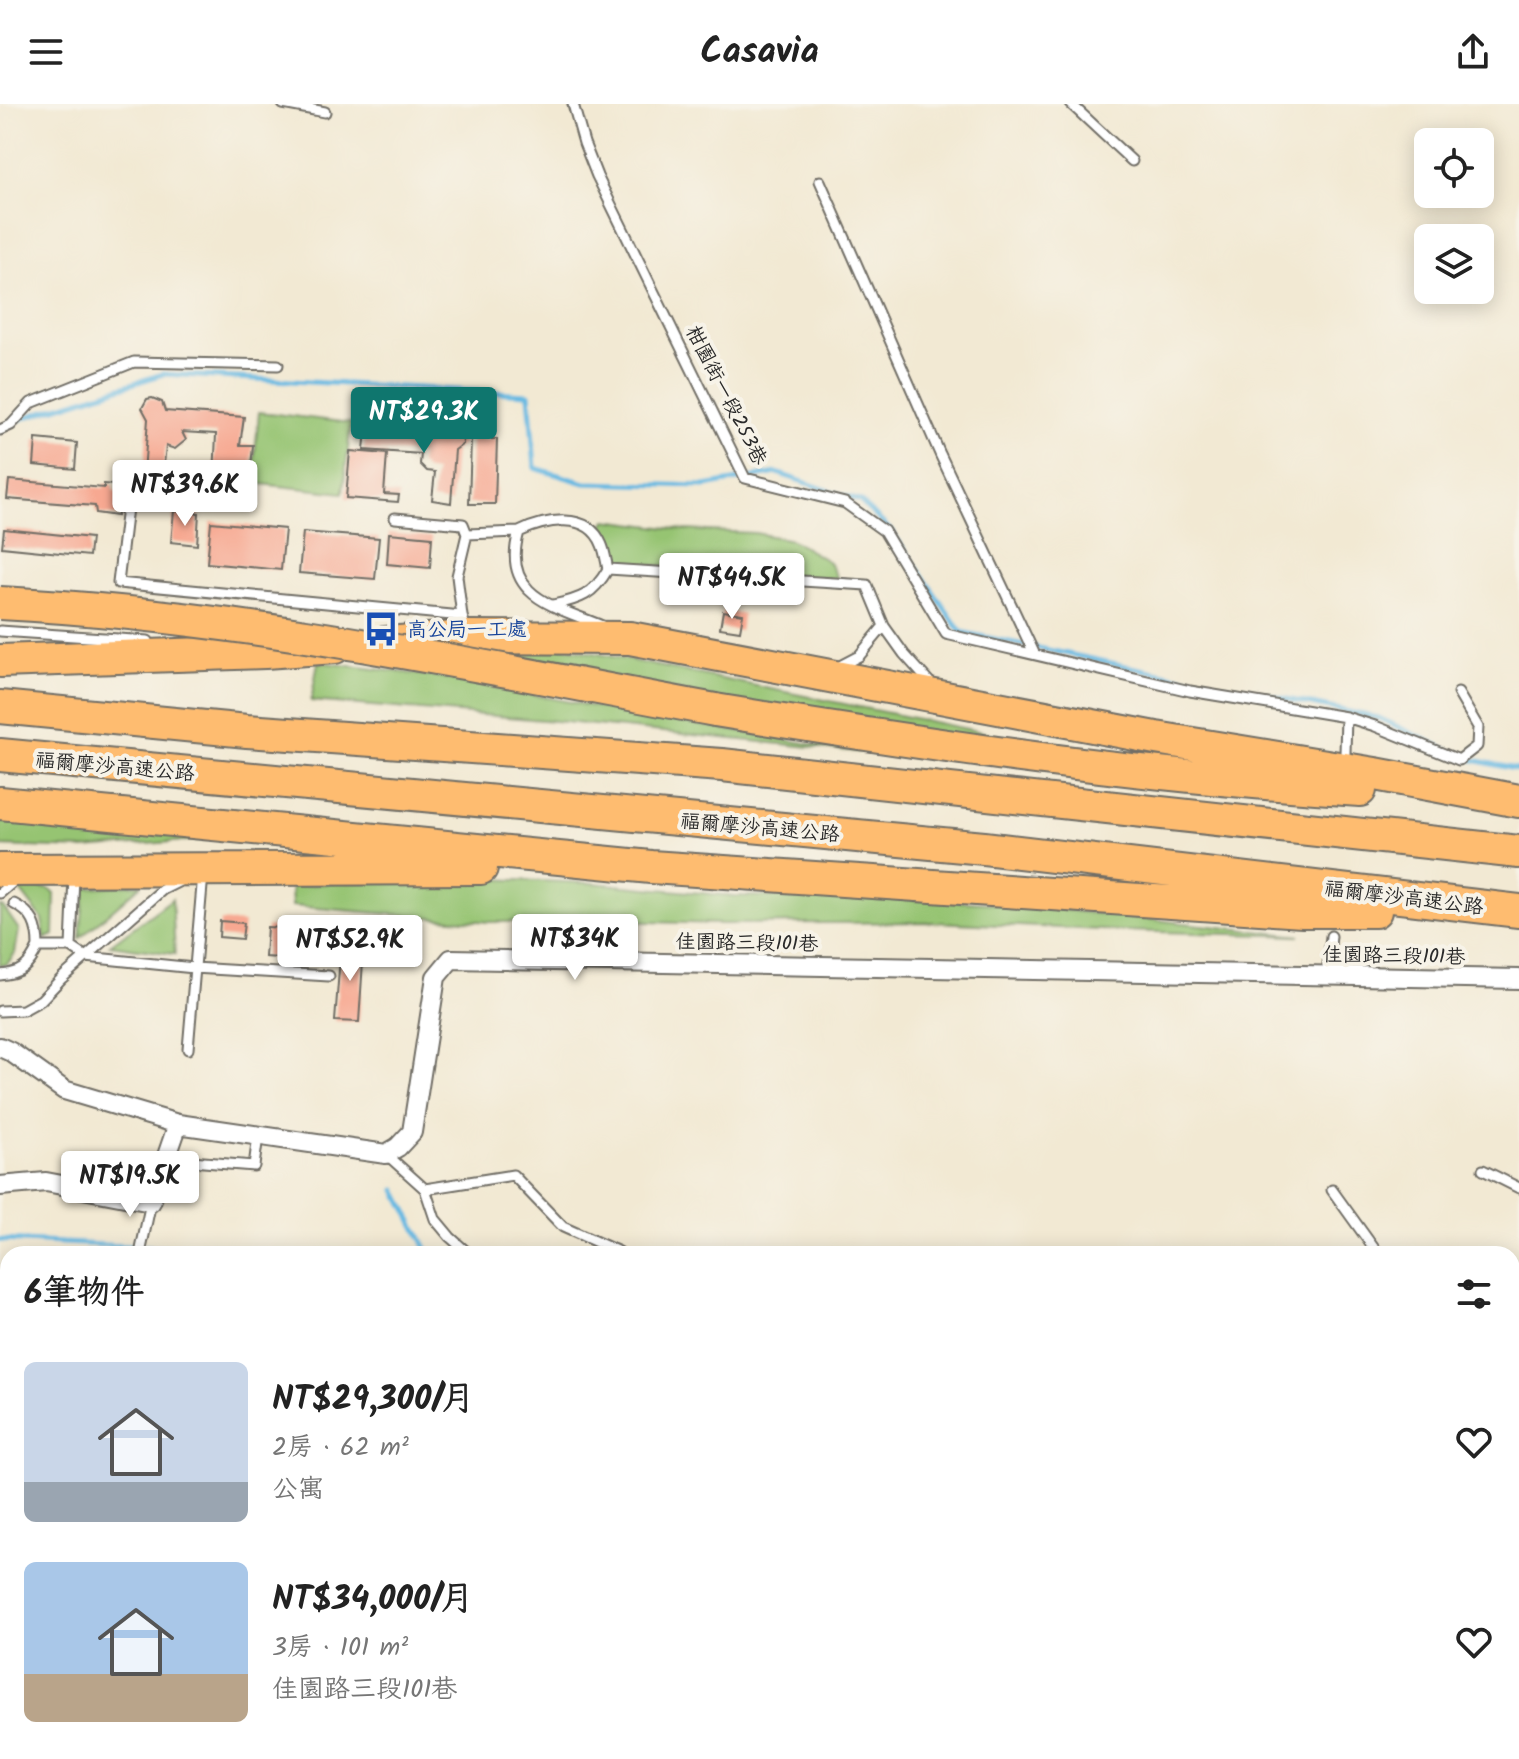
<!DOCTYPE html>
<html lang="zh-TW">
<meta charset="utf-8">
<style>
body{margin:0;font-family:Kalam,"LXGW WenKai TC",sans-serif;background:#f6f6f6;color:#222;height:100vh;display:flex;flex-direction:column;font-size:30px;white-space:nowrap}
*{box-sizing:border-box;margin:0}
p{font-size:26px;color:#767676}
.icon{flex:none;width:44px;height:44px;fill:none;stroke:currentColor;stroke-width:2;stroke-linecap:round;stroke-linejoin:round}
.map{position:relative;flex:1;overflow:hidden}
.sheet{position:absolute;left:0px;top:1142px;width:1520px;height:514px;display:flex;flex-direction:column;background:#fff;border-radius:24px 24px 0 0;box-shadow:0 4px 20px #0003}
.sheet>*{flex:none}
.buttons{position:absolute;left:1414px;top:24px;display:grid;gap:16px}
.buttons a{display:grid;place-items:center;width:80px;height:80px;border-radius:12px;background:#fff;box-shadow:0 4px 20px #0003;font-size:40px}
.price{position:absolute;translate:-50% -68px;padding:0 18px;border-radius:8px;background:#fff;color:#222;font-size:26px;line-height:52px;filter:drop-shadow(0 2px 4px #0008)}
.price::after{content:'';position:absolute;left:50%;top:48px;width:24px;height:18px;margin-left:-12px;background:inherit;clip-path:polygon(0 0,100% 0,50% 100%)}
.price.selected{background:#0f766e;color:#fff}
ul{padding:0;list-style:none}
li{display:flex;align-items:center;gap:24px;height:200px;padding:0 24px}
li span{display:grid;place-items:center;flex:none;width:224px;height:160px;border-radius:12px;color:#555}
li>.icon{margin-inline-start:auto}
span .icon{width:96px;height:96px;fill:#fffc;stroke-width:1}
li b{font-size:34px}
h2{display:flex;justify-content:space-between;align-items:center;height:96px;padding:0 24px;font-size:34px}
header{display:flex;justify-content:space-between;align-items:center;height:104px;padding:0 24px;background:#fff;font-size:36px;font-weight:600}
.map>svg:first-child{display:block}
.green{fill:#96c472;stroke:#60784e;stroke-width:2}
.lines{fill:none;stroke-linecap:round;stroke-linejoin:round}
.stream{stroke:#67b9e2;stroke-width:5}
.building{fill:#f7a891}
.service-casing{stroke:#716e66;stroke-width:13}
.minor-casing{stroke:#716e66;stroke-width:22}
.motorway-casing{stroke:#716e66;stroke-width:36}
.service{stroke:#fff;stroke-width:9}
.minor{stroke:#fff;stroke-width:18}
.motorway{stroke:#febc70;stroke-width:32}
.motorway-bridge-casing{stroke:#716e66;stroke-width:36;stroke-linecap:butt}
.motorway-bridge{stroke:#febc70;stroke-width:32}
.labels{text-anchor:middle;stroke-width:8;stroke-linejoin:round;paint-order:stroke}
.street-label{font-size:20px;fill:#2b2b2b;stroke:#f7f3e8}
.transit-label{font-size:20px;fill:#164399;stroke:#f7f3e8;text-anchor:start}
</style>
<header><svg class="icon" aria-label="menu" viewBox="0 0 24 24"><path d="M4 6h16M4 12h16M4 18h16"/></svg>Casavia<svg class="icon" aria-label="share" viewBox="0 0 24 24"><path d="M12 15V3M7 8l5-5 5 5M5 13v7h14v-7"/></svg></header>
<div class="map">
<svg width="1519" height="1655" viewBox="0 0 1519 1655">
<rect width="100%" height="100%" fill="#f7f3e8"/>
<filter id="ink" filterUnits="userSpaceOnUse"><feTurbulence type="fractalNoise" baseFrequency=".0125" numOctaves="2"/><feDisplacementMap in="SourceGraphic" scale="16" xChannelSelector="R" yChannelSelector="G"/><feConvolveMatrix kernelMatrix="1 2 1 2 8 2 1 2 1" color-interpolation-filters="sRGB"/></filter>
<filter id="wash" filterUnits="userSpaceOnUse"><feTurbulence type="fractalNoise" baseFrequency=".006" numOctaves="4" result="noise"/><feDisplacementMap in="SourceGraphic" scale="32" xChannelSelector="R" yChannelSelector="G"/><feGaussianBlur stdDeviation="1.8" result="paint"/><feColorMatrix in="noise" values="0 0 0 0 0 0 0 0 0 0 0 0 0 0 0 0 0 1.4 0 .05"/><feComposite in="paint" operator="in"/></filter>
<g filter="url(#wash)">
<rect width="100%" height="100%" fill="#f2e9d3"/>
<path class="green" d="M259,308L351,319L343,389L252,379Z
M606,416L684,426L755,429L792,436L829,458L838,475L614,458L608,439L599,429Z
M556,542L604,551L1026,637L907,629L452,546Z
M318,558L440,573L622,608L859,648L555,617L311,597Z
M0,714L209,735L84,745L0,742Z
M489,775L592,779L734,792L855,793L1010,800L1300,832L1121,827L935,818L724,820L609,817L490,818L292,802L291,783L339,778Z
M141,780V781L80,834L85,784Z
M16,781L49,785L55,790L54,831L45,835L42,815Z
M172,795L175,850L110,841Z
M0,802L4,804L19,826L15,849L7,860L0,861Z"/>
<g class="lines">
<path class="stream" d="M20,315L163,270L529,290L535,364L585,379L705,382L777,369L860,397L892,428L961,528L1379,614L1465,654L1519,666
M396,1086L429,1150
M0,1136L187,1145L221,1150
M695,1648L702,1655"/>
</g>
<g id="blocks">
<path class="building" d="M152,294L162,298L165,307L244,313L240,341H253L249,387L198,383L199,372L214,373L216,330L182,328L186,336L175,345L166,342L163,369H144L148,315L142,304L147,295Z
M453,324L462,328L463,340L455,346L451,399L432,396L435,368L427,367L420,360L421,350L364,346L366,326L443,333L445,328Z
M36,335L77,339L75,365L34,361Z
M471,335H497L495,400H469Z
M350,347L387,350L384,390L399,391L398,398L346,394Z
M9,376L104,384V380L113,381V386L119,388L117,412L96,409L95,402L7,395Z
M174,407L199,409L197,441L171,438Z
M211,418L285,425L281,466L207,459Z
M4,425L91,434L89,452L2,443Z
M303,428L379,434L375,475L299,469Z
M389,429L432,433L430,464L387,460Z
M723,507L743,510L740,527L720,524Z
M220,817L244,819L242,835L219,833Z
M267,823L327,827L325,857L265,853Z
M341,840L364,842L359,918L335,917Z"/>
</g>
</g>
<g filter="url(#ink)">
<use href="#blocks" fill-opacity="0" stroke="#716e66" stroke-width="2"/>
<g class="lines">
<g class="service-casing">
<path id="service" d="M283,0L325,8
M573,0L584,39L597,72L745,374L845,399L884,427L946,530L1190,587L1346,613L1375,622L1459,656L1477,642L1478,623L1458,589
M1071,0L1132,57
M820,77L940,350L1034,549
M0,326L11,321L31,299L134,258L278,261
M128,395L118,479L462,512L466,526
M395,414L463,420L467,430L519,428
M553,501C581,495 593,491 608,465
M462,512L457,472L467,430
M602,522C555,502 500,493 519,428C544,416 588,406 602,441C605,448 606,457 608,465L867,481L884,522L904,550L933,582
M0,527L148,537
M836,564L859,552L884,522
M1345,649L1346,613
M74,772L71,843L86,853L194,864L329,872
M0,789L15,776
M14,800C33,809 38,822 38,843H71
M0,871C21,869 29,863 38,843
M1327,871L1331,832
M0,907L23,906L41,896L62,874L162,786L182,776
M188,945L203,770
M386,1050L425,1085L435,1115L450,1133L469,1150
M166,1055L254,1062L258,1032
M1483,1066L1519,1084
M425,1085L513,1071L563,1123L619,1148
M1332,1086L1378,1150
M140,1150L151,1098
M1512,1299L1519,1306
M1512,1425L1519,1432
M1512,1517L1519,1511
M0,1548L8,1549
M1512,1600L1519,1608
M302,1648L320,1655
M874,1649L886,1655"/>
</g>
<g class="minor-casing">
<path id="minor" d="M0,943L11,948L64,986L178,1020L386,1050L398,1043L412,1028L436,873L451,855L1519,875
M0,1082L46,1078L151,1098L178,1020
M1512,1260L1519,1252
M987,1655L1006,1648"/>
</g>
<g class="motorway-casing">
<path id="motorway" d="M385,539L469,533L630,534L1156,634L1375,670L1519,697
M0,557L265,548L335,543
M0,603L247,627L722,661L1519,748
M715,606C929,641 1144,673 1360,686
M0,651L984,744L1519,807
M0,699L651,763L1303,807H1375
M0,766L481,764"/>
</g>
<use href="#service" class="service"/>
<use href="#minor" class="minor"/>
<use href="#motorway" class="motorway"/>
<g class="motorway-bridge-casing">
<path id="motorway-bridge" d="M0,499C241,511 478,562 715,606"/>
</g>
<use href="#motorway-bridge" class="motorway-bridge"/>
</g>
</g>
<defs>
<g id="bus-bare" transform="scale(2.76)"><path d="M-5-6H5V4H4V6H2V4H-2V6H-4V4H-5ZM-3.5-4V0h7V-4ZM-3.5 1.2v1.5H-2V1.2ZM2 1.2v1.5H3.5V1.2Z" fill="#1a4fb4" stroke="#f7f3e8" stroke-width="2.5" paint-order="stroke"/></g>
</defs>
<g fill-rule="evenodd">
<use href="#bus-bare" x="381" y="525"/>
</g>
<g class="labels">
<g class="street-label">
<text transform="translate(727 291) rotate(63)" y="7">柑園街一段253巷</text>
<text transform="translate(115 662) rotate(5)" y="7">福爾摩沙高速公路</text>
<text transform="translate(760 723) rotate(5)" y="7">福爾摩沙高速公路</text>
<text transform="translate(1404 793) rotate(7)" y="7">福爾摩沙高速公路</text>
<text transform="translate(747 838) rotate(1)" y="7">佳園路三段101巷</text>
<text transform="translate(1394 851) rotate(1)" y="7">佳園路三段101巷</text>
</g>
<g class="transit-label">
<text x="407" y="532">高公局一工處</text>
</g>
</g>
</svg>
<div class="buttons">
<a><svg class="icon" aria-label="locate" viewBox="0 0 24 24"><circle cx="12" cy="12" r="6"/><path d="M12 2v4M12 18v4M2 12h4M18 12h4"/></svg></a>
<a><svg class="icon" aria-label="layers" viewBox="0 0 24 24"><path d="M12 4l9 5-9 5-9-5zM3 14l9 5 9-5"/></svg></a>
</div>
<b class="price selected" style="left:424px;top:351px">NT$29.3K</b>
<b class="price" style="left:185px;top:424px">NT$39.6K</b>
<b class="price" style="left:732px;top:517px">NT$44.5K</b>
<b class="price" style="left:575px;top:878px">NT$34K</b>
<b class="price" style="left:350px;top:879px">NT$52.9K</b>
<b class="price" style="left:130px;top:1115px">NT$19.5K</b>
<section class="sheet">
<h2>6筆物件<svg class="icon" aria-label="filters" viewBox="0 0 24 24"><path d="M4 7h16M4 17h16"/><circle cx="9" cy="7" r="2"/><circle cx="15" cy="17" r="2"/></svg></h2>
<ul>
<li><span style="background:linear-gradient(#c9d6e8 75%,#9aa5b1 0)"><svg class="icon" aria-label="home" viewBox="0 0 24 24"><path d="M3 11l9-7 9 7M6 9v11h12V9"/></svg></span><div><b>NT$29,300/月</b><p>2房 · 62 m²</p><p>公寓</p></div><svg class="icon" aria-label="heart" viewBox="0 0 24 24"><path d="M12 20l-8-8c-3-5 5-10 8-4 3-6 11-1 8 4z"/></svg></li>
<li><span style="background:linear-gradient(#a9c7e8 70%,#b9a48a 0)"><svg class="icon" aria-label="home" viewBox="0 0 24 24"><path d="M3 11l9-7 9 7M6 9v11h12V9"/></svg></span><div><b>NT$34,000/月</b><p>3房 · 101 m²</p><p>佳園路三段101巷</p></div><svg class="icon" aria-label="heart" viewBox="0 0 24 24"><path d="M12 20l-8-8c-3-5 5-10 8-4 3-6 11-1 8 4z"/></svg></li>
</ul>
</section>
</div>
